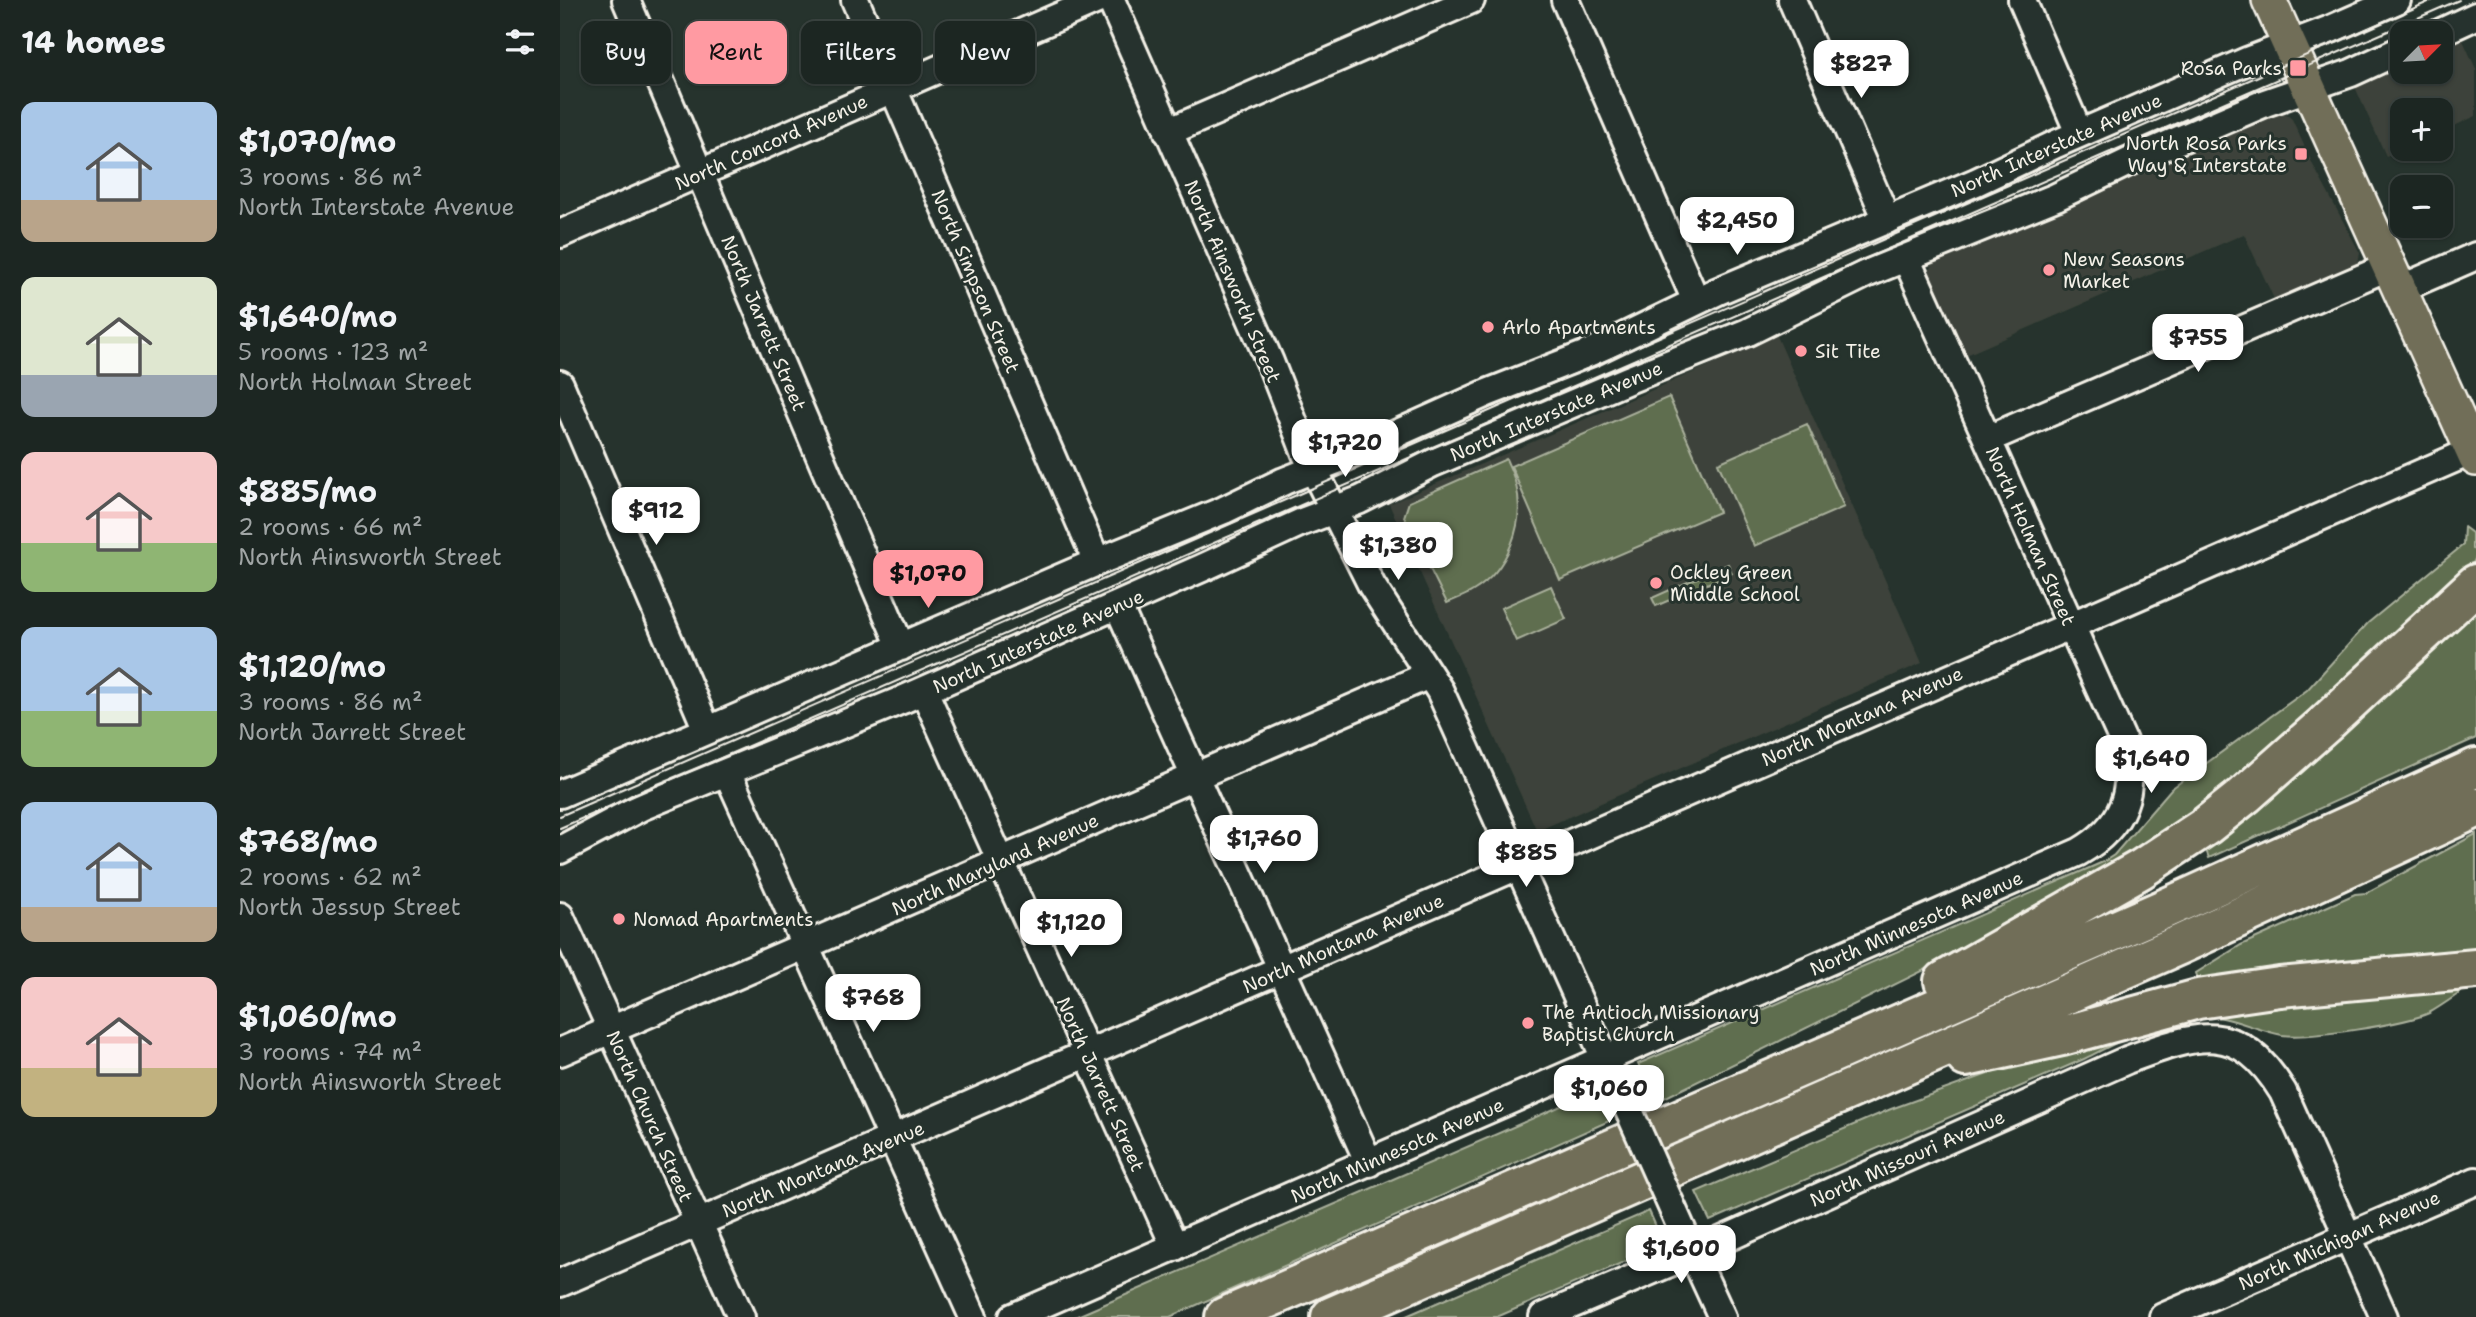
<!DOCTYPE html>
<meta charset="utf-8">
<style>
body{margin:0;font-family:"Shantell Sans",sans-serif;background:#29322f;color:#f1f3f6;height:100vh;display:flex;flex-direction:column;font-size:26px;white-space:nowrap}
*{box-sizing:border-box;margin:0}
p{font-size:23px;color:#a0a5a5}
.icon{flex:none;width:38px;height:38px;fill:none;stroke:currentColor;stroke-width:2;stroke-linecap:round;stroke-linejoin:round}
.map{position:relative;flex:1;overflow:hidden}
.sheet{display:flex;flex-direction:column;background:#1c2622;width:560px}
.sheet>*{flex:none}
.banner{position:absolute;left:21px;top:21px;width:665px;height:63px;display:flex;gap:14px}
.needle{width:46px;rotate:66deg}
.tools{position:absolute;left:1830px;top:21px;display:grid;gap:14px}
.tools a{display:grid;place-items:center;width:63px;height:63px;border-radius:14px;background:#1c2622;box-shadow:0 2px 5px #0004,0 0 0 2px #3a4340;font-size:35px}
.price{position:absolute;translate:-50% -60px;padding:0 16px;border-radius:14px;background:#fff;color:#222;font-size:23px;line-height:46px;filter:drop-shadow(0 2px 4px #0008)}
.price::after{content:'';position:absolute;left:50%;top:42px;width:21px;height:16px;margin-left:-10px;background:inherit;clip-path:polygon(0 0,100% 0,50% 100%)}
.price.selected{background:#ff9aa2;color:#111}
ul{padding:0;list-style:none}
li{display:flex;align-items:center;gap:21px;height:175px;padding:0 21px}
li span{display:grid;place-items:center;flex:none;width:196px;height:140px;border-radius:14px;color:#555}
li>.icon{margin-inline-start:auto}
span .icon{width:84px;height:84px;fill:#fffc;stroke-width:1}
li b{font-size:30px}
h2{display:flex;justify-content:space-between;align-items:center;height:84px;padding:0 21px;font-size:30px}
.pill{padding:0 24px;border-radius:14px;background:#1c2622;box-shadow:0 2px 5px #0004,0 0 0 2px #3a4340;font-size:24px;line-height:63px}
.pill.selected{background:#ff9aa2;color:#111}
main{display:flex;flex:1;min-height:0}
.map>svg:first-child{display:block}
.built{fill:#3c433a}
.green{fill:#5f6e4f;stroke:#aab09c;stroke-width:2}
.lines{fill:none;stroke-linecap:round;stroke-linejoin:round}
.minor-casing{stroke:#f4f1e8;stroke-width:32}
.major-casing{stroke:#f4f1e8;stroke-width:38}
.highway-casing{stroke:#f4f1e8;stroke-width:44}
.minor{stroke:#26332d;stroke-width:26}
.major{stroke:#716e59;stroke-width:33}
.highway{stroke:#716e59;stroke-width:38}
.tram{stroke:#f4f1e8;stroke-width:2}
.minor-bridge-casing{stroke:#f4f1e8;stroke-width:32;stroke-linecap:butt}
.minor-bridge{stroke:#26332d;stroke-width:26}
.poi-dot{fill:#ff9aa2;stroke:#26332d;stroke-width:2.5}
.labels{text-anchor:middle;stroke-width:6;stroke-linejoin:round;paint-order:stroke}
.poi-label{font-size:19px;fill:#f4f1e8;stroke:#26332d;text-anchor:start}
.street-label{font-size:19px;fill:#f4f1e8;stroke:#26332d}
</style>
<main>
<section class="sheet">
<h2>14 homes<svg class="icon" aria-label="filters" viewBox="0 0 24 24"><path d="M4 7h16M4 17h16"/><circle cx="9" cy="7" r="2"/><circle cx="15" cy="17" r="2"/></svg></h2>
<ul>
<li><span style="background:linear-gradient(#a9c7e8 70%,#b9a48a 0)"><svg class="icon" aria-label="home" viewBox="0 0 24 24"><path d="M3 11l9-7 9 7M6 9v11h12V9"/></svg></span><div><b>$1,070/mo</b><p>3 rooms · 86 m²</p><p>North Interstate Avenue</p></div></li>
<li><span style="background:linear-gradient(#dfe7d0 70%,#9aa5b1 0)"><svg class="icon" aria-label="home" viewBox="0 0 24 24"><path d="M3 11l9-7 9 7M6 9v11h12V9"/></svg></span><div><b>$1,640/mo</b><p>5 rooms · 123 m²</p><p>North Holman Street</p></div></li>
<li><span style="background:linear-gradient(#f6c9c9 65%,#8fb573 0)"><svg class="icon" aria-label="home" viewBox="0 0 24 24"><path d="M3 11l9-7 9 7M6 9v11h12V9"/></svg></span><div><b>$885/mo</b><p>2 rooms · 66 m²</p><p>North Ainsworth Street</p></div></li>
<li><span style="background:linear-gradient(#a9c7e8 60%,#8fb573 0)"><svg class="icon" aria-label="home" viewBox="0 0 24 24"><path d="M3 11l9-7 9 7M6 9v11h12V9"/></svg></span><div><b>$1,120/mo</b><p>3 rooms · 86 m²</p><p>North Jarrett Street</p></div></li>
<li><span style="background:linear-gradient(#a9c7e8 75%,#b9a48a 0)"><svg class="icon" aria-label="home" viewBox="0 0 24 24"><path d="M3 11l9-7 9 7M6 9v11h12V9"/></svg></span><div><b>$768/mo</b><p>2 rooms · 62 m²</p><p>North Jessup Street</p></div></li>
<li><span style="background:linear-gradient(#f6c9c9 65%,#c2b280 0)"><svg class="icon" aria-label="home" viewBox="0 0 24 24"><path d="M3 11l9-7 9 7M6 9v11h12V9"/></svg></span><div><b>$1,060/mo</b><p>3 rooms · 74 m²</p><p>North Ainsworth Street</p></div></li>
</ul>
</section>
<div class="map">
<svg width="1916" height="1317" viewBox="0 0 1916 1317">
<rect width="100%" height="100%" fill="#26332d"/>
<filter id="ink" filterUnits="userSpaceOnUse"><feTurbulence type="fractalNoise" baseFrequency=".0143" numOctaves="2"/><feDisplacementMap in="SourceGraphic" scale="14" xChannelSelector="R" yChannelSelector="G"/><feConvolveMatrix kernelMatrix="1 2 1 2 8 2 1 2 1" color-interpolation-filters="sRGB"/></filter>
<g filter="url(#ink)">
<path class="built" d="M1901,36L1916,69V116L1881,132V110H1843V149L1826,156L1795,87L1815,74L1843,62V72H1881V45Z
M1722,111L1732,119L1753,165L1800,253L1798,264L1715,301L1684,234L1404,356L1368,276L1372,263Z
M1217,336L1362,663L977,831L829,504Z"/>
<path class="green" d="M1109,397L1159,512L1000,580L951,466Z
M1247,424L1284,507L1194,546L1158,463Z
M946,459C950,468 954,476 956,485C966,524 947,571 913,591C905,596 896,599 887,603L844,517L849,502Z
M1904,527L1912,533V549L1916,550V557L1909,572L1678,782L1535,886L1096,1102L1078,1064L1543,862L1554,855L1611,789L1747,690L1808,623L1903,545Z
M1168,564L1172,573L1096,606L1092,598Z
M991,586L1006,619L956,641L941,608Z
M1916,606V738L1649,858L1644,845Z
M1916,834V950L1640,986L1636,973L1681,945L1795,894L1806,893Z
M1901,992C1891,999 1880,1007 1869,1013C1845,1024 1748,1039 1722,1035C1691,1029 1666,1013 1633,1016C1600,1019 1554,1044 1524,1059L1150,1221L1136,1192L1331,1109L1572,1022L1789,996Z
M1032,1085L1049,1121L610,1317H515L1015,1100Z
M1089,1211L1103,1242L1096,1248L937,1317H844Z"/>
<g class="lines">
<g class="minor-casing">
<path id="minor" d="M66,0L341,647
M295,0L537,562
M551,0L710,362L746,454L812,586L880,691L1051,1072
M1005,0L1136,301
M1232,0L1327,220
M1462,0L1519,133
M1879,33L1916,16
M608,132L911,0
M0,234L537,0
M1840,289L1916,256
M0,384L147,730
M1428,439L1830,266
M558,606L809,1163
M364,691L615,1247
M167,772L413,1317
M0,794L537,562L664,510L724,481L782,458L927,393L1032,352L1158,291L1416,182L1496,144L1687,61L1771,29L1837,0
M0,850L81,807L342,700L642,568L742,522L800,500L873,463L1068,380L1188,332L1306,274L1496,197L1577,158L1705,103L1791,73L1843,49
M0,916L181,1317
M0,1052L869,675
M1126,1239L1162,1317
M0,1283L1912,451
M453,1317L1519,852C1564,826 1577,791 1563,741L1346,258
M983,1317L1133,1253L1567,1060C1637,1034 1678,1018 1723,1092L1824,1317
M1603,1317L1916,1181"/>
</g>
<g class="major-casing">
<path id="major" d="M1709,0L1916,459"/>
</g>
<g class="highway-casing">
<path id="highway" d="M1384,981L1581,869L1646,826L1685,795L1764,725L1916,584
M1406,1057L1502,1036L1638,999L1720,987L1916,969
M665,1317L1602,910L1916,768
M771,1317L1619,945L1916,808"/>
</g>
<use href="#minor" class="minor"/>
<use href="#major" class="major"/>
<use href="#highway" class="highway"/>
<path class="tram" d="M0,816L1873,0
M0,828L1899,0"/>
<g class="minor-bridge-casing">
<path id="minor-bridge" d="M1053,1075L1124,1234"/>
</g>
<use href="#minor-bridge" class="minor-bridge"/>
</g>
</g>
<g class="poi-dot">
<rect x="1729" y="59" width="18" height="18" rx="3.5"/>
<rect x="1734" y="147" width="14" height="14" rx="3.5"/>
<circle cx="1489" cy="270" r="7"/>
<circle cx="928" cy="327" r="7"/>
<circle cx="1241" cy="351" r="7"/>
<circle cx="1096" cy="583" r="7"/>
<circle cx="59" cy="919" r="7"/>
<circle cx="968" cy="1023" r="7"/>
</g>
<g class="labels">
<g class="poi-label">
<text x="1722" y="75" text-anchor="end">Rosa Parks</text>
<text x="1727" y="150" text-anchor="end">North Rosa Parks<tspan x="1727" dy="22">Way &amp; Interstate</tspan></text>
<text x="1503" y="266">New Seasons<tspan x="1503" dy="22">Market</tspan></text>
<text x="942" y="334">Arlo Apartments</text>
<text x="1255" y="358">Sit Tite</text>
<text x="1110" y="579">Ockley Green<tspan x="1110" dy="22">Middle School</tspan></text>
<text x="73" y="926">Nomad Apartments</text>
<text x="982" y="1019">The Antioch Missionary<tspan x="982" dy="22">Baptist Church</tspan></text>
</g>
<g class="street-label">
<text transform="translate(211 142) rotate(-24)" y="7">North Concord Avenue</text>
<text transform="translate(1496 145) rotate(-24)" y="7">North Interstate Avenue</text>
<text transform="translate(416 281) rotate(67)" y="7">North Simpson Street</text>
<text transform="translate(673 281) rotate(67)" y="7">North Ainsworth Street</text>
<text transform="translate(204 323) rotate(67)" y="7">North Jarrett Street</text>
<text transform="translate(996 411) rotate(-23)" y="7">North Interstate Avenue</text>
<text transform="translate(1471 536) rotate(66)" y="7">North Holman Street</text>
<text transform="translate(478 641) rotate(-24)" y="7">North Interstate Avenue</text>
<text transform="translate(1302 716) rotate(-24)" y="7">North Montana Avenue</text>
<text transform="translate(435 864) rotate(-24)" y="7">North Maryland Avenue</text>
<text transform="translate(1356 923) rotate(-24)" y="7">North Minnesota Avenue</text>
<text transform="translate(783 943) rotate(-24)" y="7">North Montana Avenue</text>
<text transform="translate(541 1084) rotate(66)" y="7">North Jarrett Street</text>
<text transform="translate(90 1116) rotate(66)" y="7">North Church Street</text>
<text transform="translate(837 1150) rotate(-24)" y="7">North Minnesota Avenue</text>
<text transform="translate(1347 1158) rotate(-24)" y="7">North Missouri Avenue</text>
<text transform="translate(263 1169) rotate(-23)" y="7">North Montana Avenue</text>
<text transform="translate(1779 1240) rotate(-24)" y="7">North Michigan Avenue</text>
</g>
</g>
</svg>
<div class="tools">
<a><svg class="needle" viewBox="-14 -14 28 28"><path d="M0-13l5 13h-10z" fill="#e53935"/><path d="M0 13l5-13h-10z" fill="#a0a5a5"/></svg></a>
<a>+</a>
<a>−</a>
</div>
<b class="price" style="left:1301px;top:100px">$827</b>
<b class="price" style="left:1177px;top:257px">$2,450</b>
<b class="price" style="left:1638px;top:374px">$755</b>
<b class="price" style="left:785px;top:479px">$1,720</b>
<b class="price" style="left:96px;top:547px">$912</b>
<b class="price" style="left:838px;top:582px">$1,380</b>
<b class="price selected" style="left:368px;top:610px">$1,070</b>
<b class="price" style="left:1591px;top:795px">$1,640</b>
<b class="price" style="left:704px;top:875px">$1,760</b>
<b class="price" style="left:966px;top:889px">$885</b>
<b class="price" style="left:511px;top:959px">$1,120</b>
<b class="price" style="left:313px;top:1034px">$768</b>
<b class="price" style="left:1049px;top:1125px">$1,060</b>
<b class="price" style="left:1121px;top:1285px">$1,600</b>
<div class="banner">
<a class="pill">Buy</a>
<a class="pill selected">Rent</a>
<a class="pill">Filters</a>
<a class="pill">New</a>
</div>
</div>
</main>
